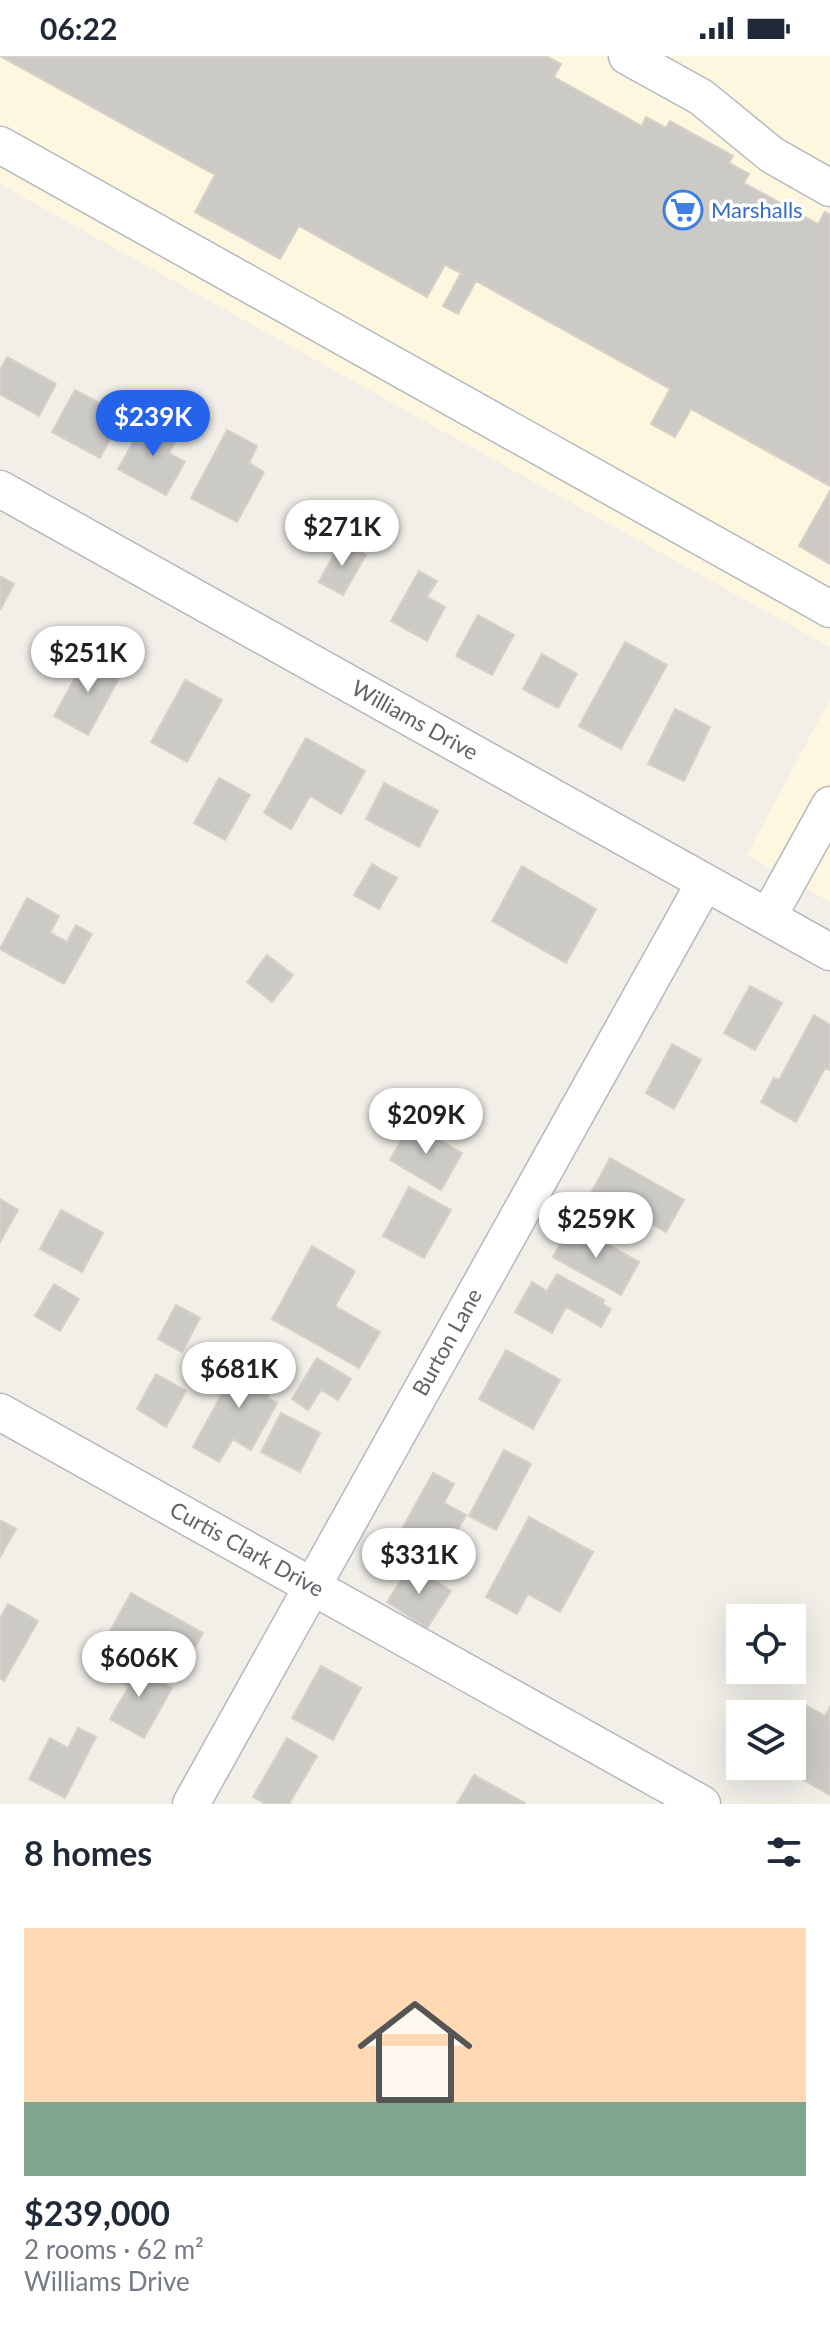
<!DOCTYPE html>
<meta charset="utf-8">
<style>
body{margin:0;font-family:Lato,sans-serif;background:#f2f2f3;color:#1f2937;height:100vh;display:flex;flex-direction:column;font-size:30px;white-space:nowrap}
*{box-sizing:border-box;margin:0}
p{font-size:26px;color:#747a83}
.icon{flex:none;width:44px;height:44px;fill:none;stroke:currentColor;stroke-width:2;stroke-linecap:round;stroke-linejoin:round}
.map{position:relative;height:1748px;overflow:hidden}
.side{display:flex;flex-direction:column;background:#fff;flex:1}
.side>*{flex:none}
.tools{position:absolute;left:726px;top:1548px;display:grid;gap:16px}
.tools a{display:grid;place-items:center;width:80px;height:80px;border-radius:0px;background:#fff;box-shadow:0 8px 32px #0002;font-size:40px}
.price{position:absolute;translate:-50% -68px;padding:0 18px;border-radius:28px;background:#fff;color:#222;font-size:26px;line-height:52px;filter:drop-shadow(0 2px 4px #0008)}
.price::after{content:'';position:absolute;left:50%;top:48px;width:24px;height:18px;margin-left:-12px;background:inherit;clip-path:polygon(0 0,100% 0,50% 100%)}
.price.on{background:#2563eb;color:#fff}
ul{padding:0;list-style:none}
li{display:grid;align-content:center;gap:16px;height:424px;padding:0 24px}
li+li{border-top:2px solid #e0e1e3}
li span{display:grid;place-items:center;height:248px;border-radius:0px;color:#555}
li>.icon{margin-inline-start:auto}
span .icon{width:144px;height:144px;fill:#fffc;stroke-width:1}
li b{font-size:34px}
h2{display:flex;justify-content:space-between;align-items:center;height:96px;padding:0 24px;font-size:34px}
.status{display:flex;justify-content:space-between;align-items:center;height:56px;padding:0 40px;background:#fff;direction:ltr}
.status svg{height:22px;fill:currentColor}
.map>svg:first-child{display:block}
.commercial{fill:#fef7e0}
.building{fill:#cccac5;stroke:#d6d1c6;stroke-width:2}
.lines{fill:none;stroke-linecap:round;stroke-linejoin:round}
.minor-casing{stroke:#b5b8bc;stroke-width:39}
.minor{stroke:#fff;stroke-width:36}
.labels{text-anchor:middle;stroke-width:7;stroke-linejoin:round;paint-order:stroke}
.shop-label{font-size:22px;fill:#366cbe;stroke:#fff;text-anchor:start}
.street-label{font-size:22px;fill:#5f6368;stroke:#fff}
</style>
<div class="status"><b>06:22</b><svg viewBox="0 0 49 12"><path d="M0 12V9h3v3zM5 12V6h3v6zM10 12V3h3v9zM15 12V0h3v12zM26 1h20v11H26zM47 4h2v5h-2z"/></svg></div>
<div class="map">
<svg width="830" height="1748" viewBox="0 0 830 1748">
<rect width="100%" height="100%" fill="#f1efe8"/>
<path class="commercial" d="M0,0H830V591L0,128Z
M830,643V846L747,799Z"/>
<path class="building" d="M0,0H546L561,8L554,21L642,70L646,61L666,72L670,65L733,100L729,107L749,118L744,127L818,168L825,156L830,159V430L691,353L675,381L651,368L670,333L476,225L458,258L443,250L461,217L445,209L427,241L299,170L280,203L195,156L215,119Z
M7,301L56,328L39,360L0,338V314Z
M75,334L123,360L100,402L52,376Z
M146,363L178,380L169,397L185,406L166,439L118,413Z
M227,374L257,390L249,407L264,416L237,466L191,442Z
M830,435V508L799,490Z
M341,485L366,499L343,539L319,526Z
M419,515L437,525L427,541L445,551L427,585L391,565Z
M0,520L14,528L0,554Z
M478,559L514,579L492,619L456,600Z
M625,586L667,609L621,693L579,670Z
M89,596L123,615L88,679L54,660Z
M542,598L577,618L558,652L523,633Z
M185,624L222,644L187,706L151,686Z
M675,653L710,671L684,725L648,708Z
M306,682L365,715L341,758L310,740L291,773L264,757Z
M219,722L250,739L225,784L194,767Z
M384,727L438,755L419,791L366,763Z
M372,808L397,822L379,853L354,839Z
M522,810L596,853L566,907L492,865Z
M27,842L59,860L50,877L67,886L76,869L92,878L64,928L0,893Z
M267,899L293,919L272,946L247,926Z
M750,930L782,947L755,994L724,977Z
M814,959L830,969V1014L825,1012L796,1066L761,1046L774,1022L779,1024Z
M672,988L701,1004L674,1053L646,1037Z
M411,1067L462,1097L441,1134L390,1104Z
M610,1102L684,1144L666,1176L592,1135Z
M409,1131L451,1154L424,1202L383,1180Z
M0,1143L18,1154L0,1186Z
M61,1154L103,1177L82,1216L40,1193Z
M571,1168L639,1206L621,1239L553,1201Z
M312,1190L355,1215L335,1250L380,1276L359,1312L272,1263Z
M557,1218L604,1244L603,1248L611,1253L601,1271L566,1251L552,1277L515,1256L532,1226L547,1235Z
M54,1228L79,1243L60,1275L35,1260Z
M176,1249L200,1262L182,1296L158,1283Z
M506,1294L560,1324L533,1373L479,1343Z
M257,1302L270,1309L268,1318L278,1324L267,1342L277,1347L251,1394L233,1383L219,1406L193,1391L241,1303L251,1309Z
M317,1302L351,1323L338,1344L321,1334L308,1354L292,1343Z
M156,1318L186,1335L166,1371L137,1353Z
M281,1357L320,1377L300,1416L261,1396Z
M504,1394L531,1408L496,1474L469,1460Z
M433,1417L454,1428L444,1447L466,1459L435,1515L392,1491Z
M529,1461L593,1496L560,1556L528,1538L517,1558L486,1541Z
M0,1464L16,1473L0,1501Z
M411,1509L451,1535L427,1572L387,1546Z
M131,1537L203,1577L181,1617L109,1577Z
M8,1548L38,1565L4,1625L0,1622V1563Z
M121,1604L172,1632L144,1682L110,1663L129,1630L112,1621Z
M321,1610L361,1632L333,1684L292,1662Z
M806,1649L825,1660L830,1651V1739L779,1710H792V1674Z
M78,1672L96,1681L65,1742L29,1723L50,1682L68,1692Z
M287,1682L317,1700L289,1748H266L253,1741Z
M474,1719L525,1747V1748H457Z"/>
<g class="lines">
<g class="minor-casing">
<path id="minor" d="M627,0L701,41L772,99L830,132
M0,89L830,553
M0,433L830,896
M768,861L830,749
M0,1356L702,1748
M191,1748L705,826"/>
</g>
<use href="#minor" class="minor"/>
</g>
<defs>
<g id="supermarket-ring" transform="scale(2)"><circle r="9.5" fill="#fff" stroke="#3f7fe0" stroke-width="1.5"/><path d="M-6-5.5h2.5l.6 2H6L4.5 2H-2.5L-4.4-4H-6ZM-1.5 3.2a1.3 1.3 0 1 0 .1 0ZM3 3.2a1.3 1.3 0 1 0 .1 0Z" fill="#3f7fe0"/></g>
</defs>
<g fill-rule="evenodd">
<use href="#supermarket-ring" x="683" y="154"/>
</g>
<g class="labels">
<g class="shop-label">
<text x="711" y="162">Marshalls</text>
</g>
<g class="street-label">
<text transform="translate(415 664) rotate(29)" y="8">Williams Drive</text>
<text transform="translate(447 1286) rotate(-61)" y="8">Burton Lane</text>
<text transform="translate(247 1493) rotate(29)" y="8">Curtis Clark Drive</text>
</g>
</g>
</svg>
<div class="tools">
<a><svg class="icon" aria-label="locate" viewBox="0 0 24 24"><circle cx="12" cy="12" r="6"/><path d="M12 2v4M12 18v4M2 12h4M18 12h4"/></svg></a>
<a><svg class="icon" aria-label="layers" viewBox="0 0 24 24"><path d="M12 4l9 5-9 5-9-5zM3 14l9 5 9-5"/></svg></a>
</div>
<b class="price on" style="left:153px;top:402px">$239K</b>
<b class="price" style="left:342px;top:512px">$271K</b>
<b class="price" style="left:88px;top:638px">$251K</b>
<b class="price" style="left:426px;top:1100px">$209K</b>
<b class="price" style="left:596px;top:1204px">$259K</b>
<b class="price" style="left:239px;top:1354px">$681K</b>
<b class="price" style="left:419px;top:1540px">$331K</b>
<b class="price" style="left:139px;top:1643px">$606K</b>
</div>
<section class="side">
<h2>8 homes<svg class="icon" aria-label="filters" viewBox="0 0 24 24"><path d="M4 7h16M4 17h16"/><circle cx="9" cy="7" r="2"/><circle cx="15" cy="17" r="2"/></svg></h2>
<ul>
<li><span style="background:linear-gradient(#ffd9b3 70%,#7fa58c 0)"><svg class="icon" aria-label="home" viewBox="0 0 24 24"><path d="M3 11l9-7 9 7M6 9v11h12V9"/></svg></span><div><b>$239,000</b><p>2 rooms · 62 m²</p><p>Williams Drive</p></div></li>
</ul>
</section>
